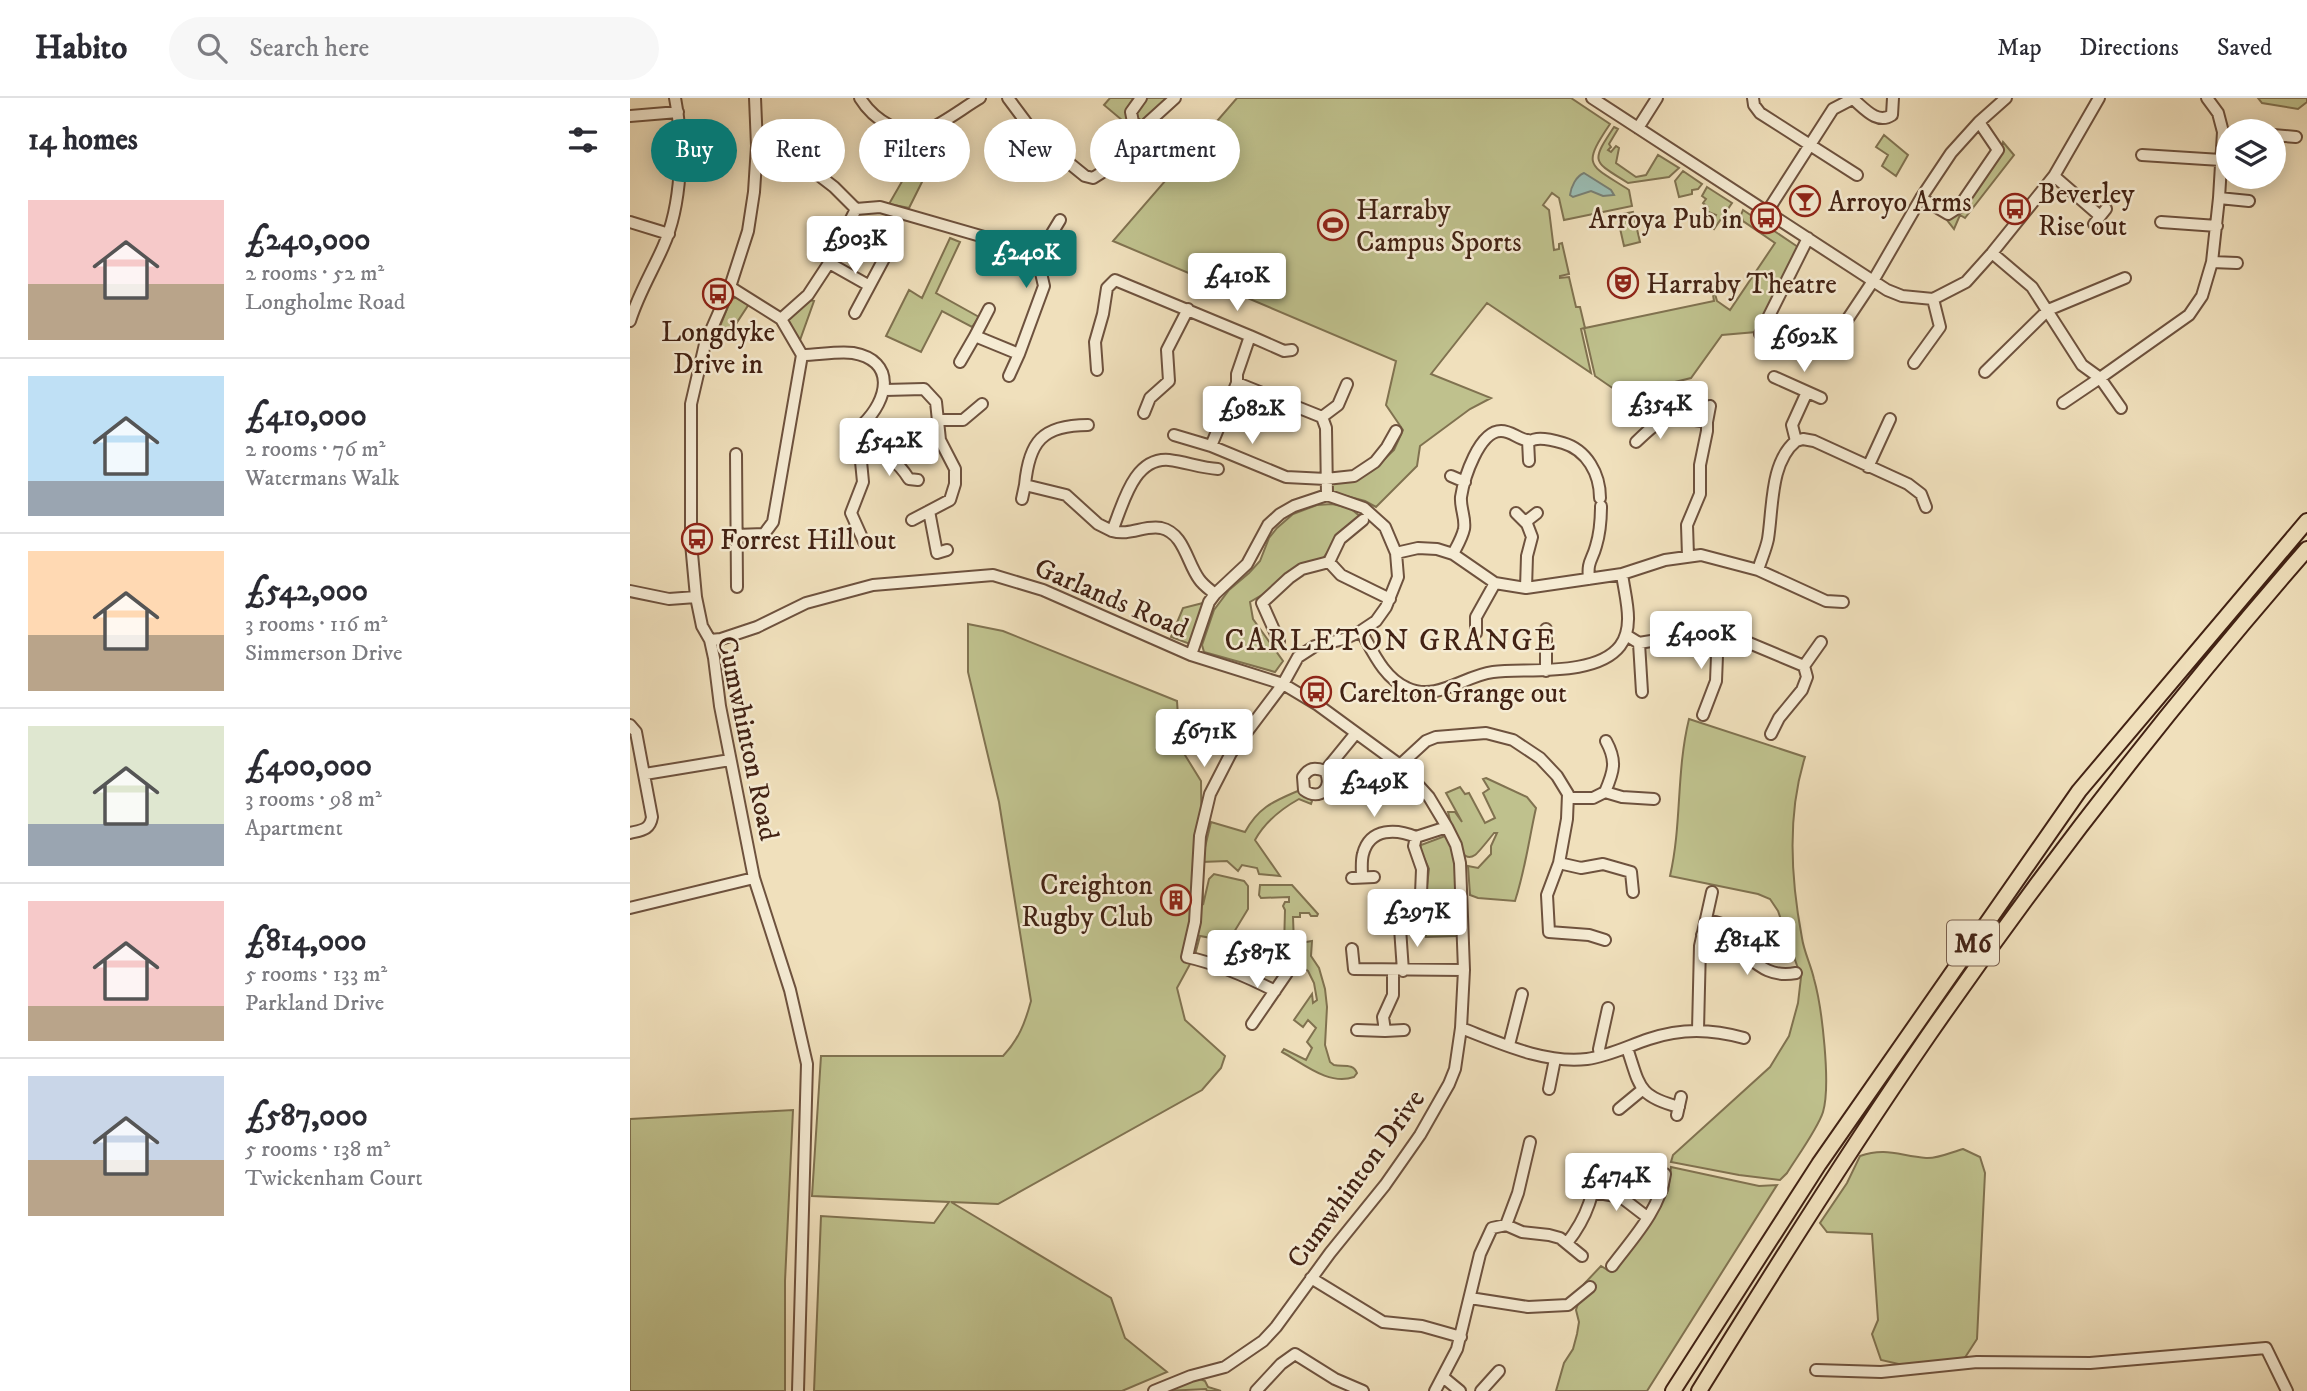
<!DOCTYPE html>
<meta charset="utf-8">
<style>
body{margin:0;font-family:"IM FELL DW Pica",serif;background:#f7f7f7;color:#2b2b33;height:100vh;display:flex;flex-direction:column;font-size:26px;white-space:nowrap}
*{box-sizing:border-box;margin:0}
p{font-size:23px;color:#7c7c81}
.icon{flex:none;width:38px;height:38px;fill:none;stroke:currentColor;stroke-width:2;stroke-linecap:round;stroke-linejoin:round}
.map{position:relative;flex:1;overflow:hidden}
.details{display:flex;flex-direction:column;background:#fff;width:630px}
.details>*{flex:none}
.guide{position:absolute;left:21px;top:21px;width:665px;height:63px;display:flex;gap:14px}
.controls{position:absolute;left:1586px;top:21px;display:grid;gap:14px}
.controls a{display:grid;place-items:center;width:70px;height:70px;border-radius:50%;background:#fff;box-shadow:0 4px 18px #0003;font-size:35px}
.price{position:absolute;translate:-50% -60px;padding:0 16px;border-radius:7px;background:#fff;color:#222;font-size:23px;line-height:46px;filter:drop-shadow(0 2px 4px #0008)}
.price::after{content:'';position:absolute;left:50%;top:42px;width:21px;height:16px;margin-left:-10px;background:inherit;clip-path:polygon(0 0,100% 0,50% 100%)}
.price.selected{background:#0f766e;color:#fff}
ul{padding:0;list-style:none}
li{display:flex;align-items:center;gap:21px;height:175px;padding:0 28px}
li+li{border-top:2px solid #e1e1e2}
li span{display:grid;place-items:center;flex:none;width:196px;height:140px;border-radius:0px;color:#555}
li>.icon{margin-inline-start:auto}
span .icon{width:84px;height:84px;fill:#fffc;stroke-width:1}
li b{font-size:30px}
h2{display:flex;justify-content:space-between;align-items:center;height:84px;padding:0 28px;font-size:30px}
.chip{padding:0 24px;border-radius:32px;background:#fff;box-shadow:0 4px 18px #0003;font-size:24px;line-height:63px}
.chip.selected{background:#0f766e;color:#fff}
header{display:flex;align-items:center;gap:42px;box-sizing:border-box;height:98px;padding:0 35px;background:#fff;border-bottom:2px solid #e1e1e2}
header strong{font-size:33px}
nav{display:flex;gap:38px;margin-inline-start:auto;font-size:24px}
.search{width:490px;height:63px;background:#f7f7f7;display:flex;align-items:center;gap:18px;box-sizing:border-box;padding:0 24px;border-radius:38px;color:#7c7c81;font-size:26px}
main{display:flex;flex:1;min-height:0}
.map>svg:first-child{display:block}
.green{fill:#bfc18d;stroke:#807250;stroke-width:2}
.water{fill:#9abdb4;stroke:#777f74;stroke-width:2}
.lines{fill:none;stroke-linecap:round;stroke-linejoin:round}
.minor-casing{stroke:#6e523e;stroke-width:14}
.highway-casing{stroke:#422214;stroke-width:18}
.minor{stroke:#f5ebd3;stroke-width:10}
.highway{stroke:#f0e0bc;stroke-width:14}
.labels{text-anchor:middle;stroke-width:5;stroke-linejoin:round;paint-order:stroke}
.shield{fill:#f5ebd3;stroke:#785e4d;stroke-width:2}
.shield-label{font-size:26px;font-weight:bold;fill:#422214}
.poi-label{font-size:28px;fill:#422214;stroke:#f5ebd3;text-anchor:start}
.street-label{font-size:28px;fill:#422214;stroke:#f5ebd3}
.neighbourhood-label{font-size:30px;letter-spacing:2px;fill:#422214;stroke:#f5ebd3}
</style>
<header>
<strong>Habito</strong>
<div class="search"><svg class="icon" aria-label="search" viewBox="0 0 24 24"><circle cx="10" cy="10" r="6"/><path d="M15 15l6 6"/></svg>Search here</div>
<nav><a>Map</a><a>Directions</a><a>Saved</a></nav>
</header>
<main>
<section class="details">
<h2>14 homes<svg class="icon" aria-label="filters" viewBox="0 0 24 24"><path d="M4 7h16M4 17h16"/><circle cx="9" cy="7" r="2"/><circle cx="15" cy="17" r="2"/></svg></h2>
<ul>
<li><span style="background:linear-gradient(#f6c9c9 60%,#b9a48a 0)"><svg class="icon" aria-label="home" viewBox="0 0 24 24"><path d="M3 11l9-7 9 7M6 9v11h12V9"/></svg></span><div><b>£240,000</b><p>2 rooms · 52 m²</p><p>Longholme Road</p></div></li>
<li><span style="background:linear-gradient(#bfe0f5 75%,#9aa5b1 0)"><svg class="icon" aria-label="home" viewBox="0 0 24 24"><path d="M3 11l9-7 9 7M6 9v11h12V9"/></svg></span><div><b>£410,000</b><p>2 rooms · 76 m²</p><p>Watermans Walk</p></div></li>
<li><span style="background:linear-gradient(#ffd9b3 60%,#b9a48a 0)"><svg class="icon" aria-label="home" viewBox="0 0 24 24"><path d="M3 11l9-7 9 7M6 9v11h12V9"/></svg></span><div><b>£542,000</b><p>3 rooms · 116 m²</p><p>Simmerson Drive</p></div></li>
<li><span style="background:linear-gradient(#dfe7d0 70%,#9aa5b1 0)"><svg class="icon" aria-label="home" viewBox="0 0 24 24"><path d="M3 11l9-7 9 7M6 9v11h12V9"/></svg></span><div><b>£400,000</b><p>3 rooms · 98 m²</p><p>Apartment</p></div></li>
<li><span style="background:linear-gradient(#f6c9c9 75%,#b9a48a 0)"><svg class="icon" aria-label="home" viewBox="0 0 24 24"><path d="M3 11l9-7 9 7M6 9v11h12V9"/></svg></span><div><b>£814,000</b><p>5 rooms · 133 m²</p><p>Parkland Drive</p></div></li>
<li><span style="background:linear-gradient(#c9d6e8 60%,#b9a48a 0)"><svg class="icon" aria-label="home" viewBox="0 0 24 24"><path d="M3 11l9-7 9 7M6 9v11h12V9"/></svg></span><div><b>£587,000</b><p>5 rooms · 138 m²</p><p>Twickenham Court</p></div></li>
</ul>
</section>
<div class="map">
<svg width="1677" height="1293" viewBox="0 0 1677 1293">
<rect width="100%" height="100%" fill="#f0e0bc"/>
<filter id="stains"><feTurbulence type="fractalNoise" baseFrequency=".00286" numOctaves="4"/><feColorMatrix values="0 0 0 0 .2 0 0 0 0 .09 0 0 0 0 .02 0 0 0 .5 -.17"/></filter>
<radialGradient id="worn" r=".72"><stop offset=".6" stop-color="#630" stop-opacity="0"/><stop offset="1" stop-color="#630" stop-opacity=".3"/></radialGradient>
<path class="green" d="M480,0H504L496,12L499,28L474,7Z
M517,0H538L513,24H509L505,18Z
M607,0H941L980,26C951,69 959,66 999,92L1002,108L934,122L929,100L922,95L913,107L919,112L924,152L929,151V146L932,145L939,176L930,178V180L939,179L946,209H950L955,230L1084,203L1081,185H1082L1087,203L1100,212L1145,145L1113,123L1111,117L1113,112L1168,149L1126,234L1092,237L1061,280L1033,287L1013,311L965,278L954,230L951,231L961,275L857,205L801,276L861,300L840,311L790,348L787,368L746,409L735,403L705,395L701,391V383L723,382L742,373L764,352L773,332L756,307L766,263L483,143Z
M1628,0H1677V4L1668,11L1632,5Z
M984,29L988,31L979,46L981,49L978,52L981,54L986,48L989,50L986,65L1006,79L1016,77L1028,57L1049,70L1039,79L998,85C963,63 960,65 984,29Z
M1254,37L1278,57L1266,78L1252,68L1258,57L1246,49Z
M1373,44L1384,57L1335,120L1330,117L1324,131L1317,122L1337,104L1368,61Z
M278,73L294,80L279,110L259,106Z
M1053,73L1072,86L1068,91L1062,92V96L1049,99L1045,83Z
M1077,89L1102,105L1084,131L1080,128L1086,117L1076,113L1078,109L1073,105L1076,101L1072,98Z
M1003,114L1010,144L994,148L987,117Z
M320,140L330,144L306,195L349,219L342,229L312,213L291,254L256,238L279,192L292,200Z
M108,199L119,206L100,235L89,231L101,201Z
M179,202L184,203L170,242L158,225L159,221Z
M702,406L720,410L732,420L708,439L692,462L620,504L623,521L653,563L645,574L574,554L572,547L584,512L599,492L619,475L630,463L639,440L647,430L663,416L687,407Z
M573,505L560,546L541,539L553,510Z
M338,526L373,533L547,603L550,649L571,683L572,762L581,724L615,734C629,708 645,703 670,692L682,703L681,706L669,701C651,711 635,724 625,742L650,778L629,776L627,770L612,767L608,773L597,763L572,764L573,807L579,781L584,776L614,783L618,788V811L604,834L608,845L570,838L565,857L547,890L555,922L595,958L591,970L572,992L368,1106L321,1104L481,1200L495,1240L537,1274L492,1293H184L191,1118L304,1125L319,1104L182,1098L191,958H373C389,941 395,925 401,903L369,704L338,574Z
M1059,621L1175,659C1157,716 1161,782 1172,840C1174,854 1181,867 1184,881C1192,909 1201,987 1193,1014C1188,1030 1167,1059 1157,1075L1150,1082L1109,1077L1041,1064L1043,1057L1140,969L1159,938L1168,905L1171,879L1148,813L1140,801L1128,796L1040,778C1052,726 1046,674 1059,621Z
M856,680L897,699L906,710C899,741 895,773 885,803L848,800L840,797L838,768L848,770L861,756V748L867,735H864C860,740 848,755 845,757C828,769 821,724 818,714H825L832,724L816,695L830,689L835,696L839,695L855,725L865,720L853,695L859,691L853,681Z
M815,738L818,739L825,758L828,838L796,839V796L799,771L790,751L791,747Z
M630,787H662L688,816L687,818H681L679,815H670V819H663L664,846L682,843L681,858L689,870L695,891L697,909L695,947L700,964L704,967C713,969 723,965 727,975L724,979C699,988 674,966 652,954L654,951L676,962L682,950L677,944L686,930L678,922L673,929L664,922L682,896L683,905L687,902L684,885L678,873L645,851L654,849L655,812L653,808L655,804H659V799L631,800L629,797Z
M163,1012L155,1183V1293H0V1021Z
M1333,1051L1350,1059L1355,1075L1347,1241L1334,1261L1273,1267L1251,1262L1242,1236L1248,1222L1242,1136L1197,1134L1190,1125L1217,1085L1230,1058C1256,1049 1270,1058 1296,1060C1307,1061 1322,1054 1333,1051Z
M1041,1069L1129,1088L1147,1087L1017,1293H926L934,1265L943,1251L947,1236L949,1224L946,1212L954,1186L971,1168L981,1174L1027,1112L1038,1093Z
M568,1280L575,1283L578,1289L591,1293H577L576,1291L535,1293Z"/>
<path class="water" d="M954,75L981,92L984,97L973,98L961,93L943,99L940,97C941,89 946,78 954,75Z"/>
<g class="lines">
<g class="minor-casing">
<path id="minor" d="M125,0L127,48L124,94L118,133L100,189L75,246L61,306V445L66,499L72,528L80,542L84,560L90,608L124,780L160,892L177,966L168,1293
M230,0C243,21 271,40 297,32C311,27 336,8 350,0
M378,0L407,39L455,78L463,80L471,75L512,30L545,0
M511,0L501,14L503,24L512,30
M962,0L1257,192L1272,198L1303,201
M1123,0L1124,7L1130,15L1227,77
M1223,1C1234,10 1247,27 1262,17L1263,0
M0,18L48,14
M1008,30L1027,0
M1643,37L1666,39
M1512,57L1591,62
M178,69L204,89L226,111
M373,70L412,43
M1424,78L1470,118
M1291,100L1318,116L1329,109L1368,52L1349,24
M1589,100L1619,103
M1137,114L1203,11L1224,0
M0,124L39,136
M1531,124L1587,128
M1464,126L1476,111
M1362,155L1402,189L1452,267L1470,280L1559,217L1572,198L1582,164L1589,100L1593,34L1588,15L1577,0
M1582,164L1607,165
M199,165L238,187
M100,189L151,221L172,257L143,424L134,436L106,437
M1303,201L1336,184L1362,155L1424,78L1469,0
M359,211L345,238L389,256
M225,215L256,157
M151,221L178,197L199,165L226,111L250,109L410,155
M0,223C8,197 22,174 33,149C52,107 54,45 45,0
M1213,228L1243,183L1291,100L1321,55L1349,24L1376,0
M1130,236L1178,140
M620,238L654,253L662,252
M172,257C188,257 207,253 223,255C267,263 258,302 233,326L230,353L233,384L221,415L234,444
M330,264L345,238
M1284,265L1310,229L1303,201
M467,272L465,244L473,216L477,190L485,182L620,238L607,276V285L692,319L696,330L697,397
M1355,274L1418,212L1495,180
M379,278L389,256L414,188L411,175L410,155L430,122
M1144,279L1191,300
M255,292L294,291L306,304L310,342L325,371V386L320,402L282,422
M1433,305L1470,280L1491,310
M514,315L520,300L539,283L537,252L558,211
M692,319L708,307L717,286
M309,322H333L352,306
M1077,324L1080,308
M458,327C412,327 399,344 395,387L436,397L468,426L482,433
M544,337L581,348L656,379L696,381L724,378L745,364L757,349L766,333
M898,342L899,363
M1166,343L1173,341L1184,343L1278,386L1291,396L1296,409
M1166,343L1162,327L1177,294
M1006,344C1037,314 1036,318 1077,324V333L1070,367V396L1057,427L1058,458
M581,348L607,285
M230,353C256,360 263,356 279,381L288,382
M106,356L107,489
M1238,369L1260,321
M821,378L835,384
M392,401L395,387
M299,413L307,455L317,452
M886,415L897,426
M766,455L788,450L807,451L823,456L865,485L896,490L992,476L1035,462L1071,457L1128,472L1196,503L1213,504
M823,456C827,448 832,440 834,431C836,420 830,410 831,399C834,380 849,333 871,333C881,333 887,340 896,342C904,344 899,342 907,341C914,340 926,343 933,345C957,352 970,376 970,400
M699,464L710,441L733,422
M1128,472C1131,462 1136,451 1138,441C1143,410 1140,364 1166,343
M959,481C957,463 962,463 966,448C970,435 971,421 971,408
M896,490L897,458L902,439L897,426L898,422L907,415
M0,493L39,501L66,499
M585,496C579,491 573,487 569,481C557,465 554,435 531,430C514,427 500,438 482,433C493,407 503,359 539,362C556,364 571,370 588,371
M916,531V573
M731,533C743,554 754,580 777,590C807,604 833,578 863,574C897,570 966,579 990,548C1005,528 995,499 992,476
M846,535V519L865,485
M996,537L1009,545L1088,532L1174,568L1177,579L1172,592L1149,620L1141,636
M80,542L91,541L127,529L176,505L243,487L363,477L413,492L561,557L653,586L688,607L770,667L799,699L817,729L826,747L830,765L834,872L831,930L825,971L819,986L790,1037L755,1087L700,1155L646,1229L633,1243L595,1269L561,1278L524,1293
M649,543L632,505L659,480L672,471L699,464L711,477L760,501
M1009,545L1012,594
M561,557L579,504L585,496L617,466L638,427L650,416L664,408L697,397L734,410L755,429L766,455L768,479L756,509L746,523L731,533L714,541L685,548L668,559L653,586L601,655L580,696L570,738L565,824L557,859C588,866 616,878 645,893
M1174,568L1191,544
M1073,617L1086,583L1088,532
M0,627L6,634L22,719C20,732 12,732 0,735
M770,667L796,643L806,639L856,635L883,642L910,660L927,678L938,696L937,721L929,765L917,797L919,834L959,837L975,842
M695,673C684,669 679,670 673,679L674,692C690,704 704,689 695,673L726,635
M15,676L100,662
M975,694L992,699L1024,701
M938,700H963L975,694C984,673 987,663 976,643
M786,739L784,748L792,771L791,796
M929,765L951,770L973,766L1001,774L1003,794
M732,779C732,772 731,763 733,756C740,729 767,731 786,739L817,729
M722,780L744,779
M0,810L124,780
M1085,824C1102,829 1116,831 1127,846L1117,860
M770,830L773,873
M1072,837C1081,839 1090,841 1099,845C1123,860 1134,881 1166,875
M722,851L724,871L834,872
M763,873V897L753,919L755,933L774,932
M622,926L657,875
M831,930C870,945 914,966 957,961C979,958 998,948 1019,941C1052,930 1081,931 1114,940
M727,932L755,933
M1068,932L1070,848L1082,794
M879,947L892,896
M997,950C1010,988 1007,998 1049,1009
M970,958L969,951L978,910
M919,991L925,961
M989,1011L1012,992
M1047,1017L1051,999
M963,1094L991,1099L1017,1119
M876,1127L892,1134L919,1137L930,1140L952,1158
M937,1145C959,1117 963,1096 969,1062
M982,1168C1003,1140 1030,1112 1035,1076
M681,1180L753,1224L792,1228L831,1239
M840,1200L898,1209L938,1207L960,1189
M1186,1272L1251,1274L1347,1264L1460,1265L1636,1250L1657,1293
M813,1279L830,1293
M626,1293L651,1266L665,1256L705,1281L733,1293
M805,1293L827,1251L850,1156L862,1130L876,1127L888,1095L900,1044
M851,1293L869,1273"/>
</g>
<g class="highway-casing">
<path id="highway" d="M1043,1293L1189,1066L1449,693L1677,423
M1069,1293C1143,1173 1218,1054 1298,938C1415,769 1542,606 1677,451"/>
</g>
<use href="#minor" class="minor"/>
<use href="#highway" class="highway"/>
</g>
<defs>
<g id="bar-ring" transform="scale(1.575)"><circle r="9.5" fill="#f5ebd3" stroke="#8f2418" stroke-width="1.5"/><path d="M-6-5H6L.8 .8V4.5H3.5V6h-7V4.5H-.8V.8Z" fill="#8f2418"/></g>
<g id="bus-ring" transform="scale(1.575)"><circle r="9.5" fill="#f5ebd3" stroke="#8f2418" stroke-width="1.5"/><path d="M-5-6H5V4H4V6H2V4H-2V6H-4V4H-5ZM-3.5-4V0h7V-4ZM-3.5 1.2v1.5H-2V1.2ZM2 1.2v1.5H3.5V1.2Z" fill="#8f2418"/></g>
<g id="stadium-ring" transform="scale(1.575)"><circle r="9.5" fill="#f5ebd3" stroke="#8f2418" stroke-width="1.5"/><path d="M0-5a6.5 5 0 1 0 0 10a6.5 5 0 1 0 0-10ZM-3.5-1.8h7v3.6h-7Z" fill="#8f2418"/></g>
<g id="theatre-ring" transform="scale(1.575)"><circle r="9.5" fill="#f5ebd3" stroke="#8f2418" stroke-width="1.5"/><path d="M-5-5.5Q0-4 5-5.5V0Q5 5 0 6Q-5 5-5 0ZM-3.3-2.5H-1v1.5H-3.3ZM1-2.5H3.3v1.5H1ZM-2.8 1Q0 5.5 2.8 1Z" fill="#8f2418"/></g>
<g id="building-ring" transform="scale(1.575)"><circle r="9.5" fill="#f5ebd3" stroke="#8f2418" stroke-width="1.5"/><path d="M-4-6H4V6H1V3H-1V6H-4ZM-2.5-4.3h1.7v1.8h-1.7ZM.8-4.3h1.7v1.8H.8ZM-2.5-1h1.7V.8h-1.7ZM.8-1h1.7V.8H.8Z" fill="#8f2418"/></g>
</defs>
<g fill-rule="evenodd">
<use href="#bar-ring" x="1175" y="103"/>
<use href="#bus-ring" x="1385" y="111"/>
<use href="#bus-ring" x="1136" y="120"/>
<use href="#stadium-ring" x="703" y="127"/>
<use href="#theatre-ring" x="993" y="185"/>
<use href="#bus-ring" x="88" y="196"/>
<use href="#bus-ring" x="67" y="441"/>
<use href="#bus-ring" x="686" y="594"/>
<use href="#building-ring" x="546" y="802"/>
</g>
<g class="labels">
<rect class="shield" x="1317" y="822.5" width="52" height="45" rx="5"/>
<g class="shield-label">
<text x="1343" y="854">M6</text>
</g>
<g class="poi-label">
<text x="1408" y="105">Beverley<tspan x="1408" dy="32">Rise out</tspan></text>
<text x="1198" y="113">Arroyo Arms</text>
<text x="726" y="121">Harraby<tspan x="726" dy="32">Campus Sports</tspan></text>
<text x="1113" y="130" text-anchor="end">Arroya Pub in</text>
<text x="1016" y="195">Harraby Theatre</text>
<text x="88" y="243" text-anchor="middle">Longdyke<tspan x="88" dy="32">Drive in</tspan></text>
<text x="90" y="451">Forrest Hill out</text>
<text x="709" y="604">Carelton Grange out</text>
<text x="523" y="796" text-anchor="end">Creighton<tspan x="523" dy="32">Rugby Club</tspan></text>
</g>
<g class="street-label">
<text transform="translate(482 499) rotate(23)" y="10">Garlands Road</text>
<text transform="translate(119 640) rotate(78)" y="10">Cumwhinton Road</text>
<text transform="translate(725 1080) rotate(-54)" y="10">Cumwhinton Drive</text>
</g>
<g class="neighbourhood-label">
<text x="761" y="552">CARLETON GRANGE</text>
</g>
</g>
<rect width="100%" height="100%" filter="url(#stains)"/>
<rect width="100%" height="100%" fill="url(#worn)"/>
</svg>
<div class="controls">
<a><svg class="icon" aria-label="layers" viewBox="0 0 24 24"><path d="M12 4l9 5-9 5-9-5zM3 14l9 5 9-5"/></svg></a>
</div>
<b class="price" style="left:225px;top:178px">£903K</b>
<b class="price selected" style="left:396px;top:192px">£240K</b>
<b class="price" style="left:607px;top:215px">£410K</b>
<b class="price" style="left:1174px;top:276px">£692K</b>
<b class="price" style="left:1030px;top:343px">£354K</b>
<b class="price" style="left:622px;top:348px">£982K</b>
<b class="price" style="left:259px;top:380px">£542K</b>
<b class="price" style="left:1071px;top:573px">£400K</b>
<b class="price" style="left:574px;top:671px">£671K</b>
<b class="price" style="left:744px;top:721px">£249K</b>
<b class="price" style="left:787px;top:851px">£297K</b>
<b class="price" style="left:1117px;top:879px">£814K</b>
<b class="price" style="left:627px;top:892px">£587K</b>
<b class="price" style="left:986px;top:1115px">£474K</b>
<div class="guide">
<a class="chip selected">Buy</a>
<a class="chip">Rent</a>
<a class="chip">Filters</a>
<a class="chip">New</a>
<a class="chip">Apartment</a>
</div>
</div>
</main>
